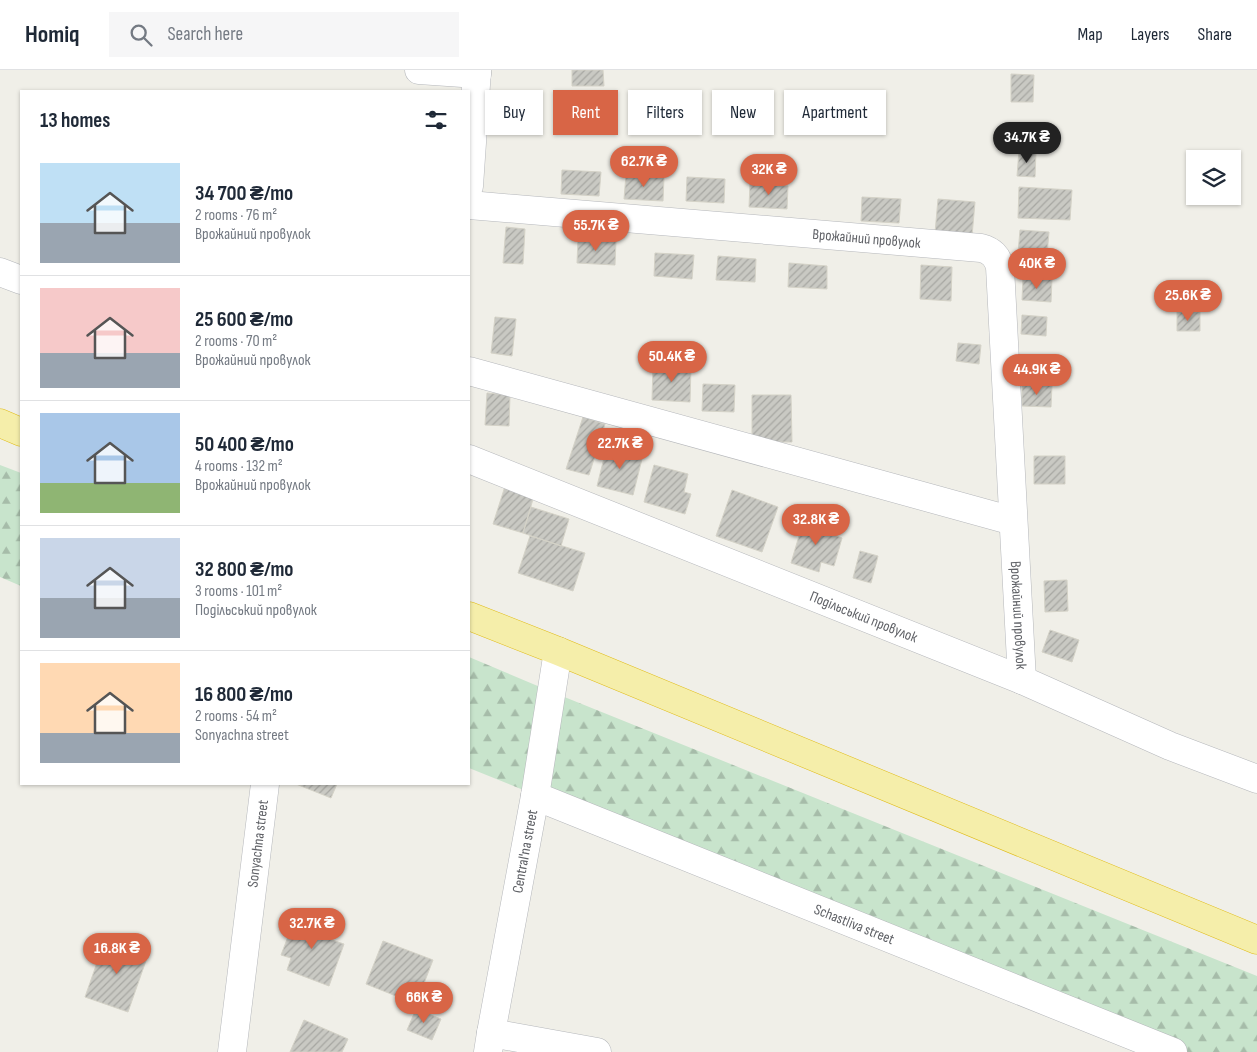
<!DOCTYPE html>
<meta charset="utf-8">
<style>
body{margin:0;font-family:"Sofia Sans Condensed",sans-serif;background:#f6f6f7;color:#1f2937;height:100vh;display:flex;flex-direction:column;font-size:19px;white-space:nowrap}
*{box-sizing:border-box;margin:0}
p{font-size:16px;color:#747a83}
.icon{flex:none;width:28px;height:28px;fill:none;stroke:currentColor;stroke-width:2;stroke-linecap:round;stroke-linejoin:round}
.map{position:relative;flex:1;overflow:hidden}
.details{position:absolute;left:20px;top:20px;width:450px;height:695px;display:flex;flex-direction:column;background:#fff;border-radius:0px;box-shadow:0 1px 4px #0004}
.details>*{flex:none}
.guide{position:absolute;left:485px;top:20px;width:475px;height:45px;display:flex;gap:10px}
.controls{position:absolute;left:1186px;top:80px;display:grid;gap:10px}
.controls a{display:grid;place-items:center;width:55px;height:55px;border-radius:0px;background:#fff;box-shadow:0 1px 4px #0004;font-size:25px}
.price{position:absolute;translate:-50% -42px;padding:0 11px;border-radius:18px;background:#d86546;color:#fff;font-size:16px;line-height:32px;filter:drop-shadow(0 1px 2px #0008)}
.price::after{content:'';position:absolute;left:50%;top:30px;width:15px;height:11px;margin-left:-8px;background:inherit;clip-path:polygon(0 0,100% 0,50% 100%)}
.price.current{background:#222;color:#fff}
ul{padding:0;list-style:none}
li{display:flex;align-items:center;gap:15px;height:125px;padding:0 20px}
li+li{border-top:1px solid #e0e1e3}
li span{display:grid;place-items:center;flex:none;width:140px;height:100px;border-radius:0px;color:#555}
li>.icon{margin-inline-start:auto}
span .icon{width:60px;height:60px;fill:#fffc;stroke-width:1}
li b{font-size:21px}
h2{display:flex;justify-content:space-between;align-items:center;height:60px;padding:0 20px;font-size:21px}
.chip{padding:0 18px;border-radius:0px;background:#fff;box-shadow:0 1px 4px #0004;font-size:18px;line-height:45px}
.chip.current{background:#d86546;color:#fff}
header{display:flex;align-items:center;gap:30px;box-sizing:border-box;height:70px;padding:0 25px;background:#fff;border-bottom:1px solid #e0e1e3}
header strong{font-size:24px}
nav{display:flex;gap:28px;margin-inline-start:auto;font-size:18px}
.search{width:350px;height:45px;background:#f6f6f7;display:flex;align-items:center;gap:12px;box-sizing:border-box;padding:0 18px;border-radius:0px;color:#747a83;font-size:19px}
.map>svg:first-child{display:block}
.forest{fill:url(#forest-firs)}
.building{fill:url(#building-hatch);stroke:#d4d2c7}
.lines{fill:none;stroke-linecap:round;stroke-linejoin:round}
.minor-casing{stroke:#b5b7bb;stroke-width:29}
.trunk-casing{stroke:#e0bc18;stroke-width:29}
.minor{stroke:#fff;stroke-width:28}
.trunk{stroke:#f5eeaa;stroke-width:28}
.labels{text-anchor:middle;stroke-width:4;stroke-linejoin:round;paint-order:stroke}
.street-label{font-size:15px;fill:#606267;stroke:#fff}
</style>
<header>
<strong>Homiq</strong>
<div class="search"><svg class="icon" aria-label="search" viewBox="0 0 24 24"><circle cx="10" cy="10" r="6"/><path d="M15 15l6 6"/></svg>Search here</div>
<nav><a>Map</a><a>Layers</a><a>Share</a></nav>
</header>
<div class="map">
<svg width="1257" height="982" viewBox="0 0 1257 982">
<defs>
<pattern id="forest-firs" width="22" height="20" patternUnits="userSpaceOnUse" patternTransform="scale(1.25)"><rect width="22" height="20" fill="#c8e4cc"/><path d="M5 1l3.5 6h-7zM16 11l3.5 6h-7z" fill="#a6bca9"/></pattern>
<pattern id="building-hatch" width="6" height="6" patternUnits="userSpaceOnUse" patternTransform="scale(1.25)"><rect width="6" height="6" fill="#c9c9c3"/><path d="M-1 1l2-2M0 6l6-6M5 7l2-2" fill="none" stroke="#a7a7a2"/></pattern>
</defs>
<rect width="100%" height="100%" fill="#f0efe8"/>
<path class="forest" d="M0,395L21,403V516L0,507Z
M469,587L552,622L1257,906V982H1173L469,698Z"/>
<path class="building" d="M572,0H603L604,16H572Z
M1011,4L1034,5L1033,32H1011Z
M1019,80L1036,81L1035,107L1017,106Z
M562,100L601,102L599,126L561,124Z
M626,105L664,107L663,131L624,129Z
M687,107L725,109L724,133L686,131Z
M750,114L788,116L787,139L749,137Z
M1019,117L1072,120L1070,150L1018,148Z
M862,127L901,129L899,153L861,151Z
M938,129L975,132L972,166L935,163Z
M506,157L525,159L523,194L503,193Z
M1020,160L1049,162L1047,185L1018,183Z
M578,169L616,171L615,195L577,193Z
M655,183L694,185L692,209L654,206Z
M718,186L756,189L755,212L716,210Z
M789,193L827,196V219L788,217Z
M921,195L952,197L951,231L920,229Z
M1023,208L1052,209L1051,232L1022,230Z
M1177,242H1200V261H1177Z
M1022,245L1047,247L1046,266L1021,264Z
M495,247L516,249L512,286L491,283Z
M958,273L981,275L979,294L956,291Z
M653,295L691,296L690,332L652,330Z
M703,314L735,315L734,342L702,341Z
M1022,315H1052L1051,337L1022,336Z
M487,323L510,325L509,356L485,355Z
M752,325H791L792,372H752Z
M583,347L605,354L589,405L566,399Z
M607,376L643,385L633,425L597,416Z
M1034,386H1065V414H1034Z
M654,395L688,404L684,422L691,424L685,444L644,432Z
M507,410L536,419L523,463L493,454Z
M732,420L778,437L762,482L716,466Z
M531,437L569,449L561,476L523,463Z
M804,449L833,458L831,464L842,468L834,496L821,492L819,502L791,493Z
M530,466L585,483L573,521L518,503Z
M860,481L878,486L871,513L853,508Z
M1067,510L1068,541L1045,542L1044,511Z
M1050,560L1079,570L1072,592L1042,582Z
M296,714H337L331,728Z
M297,843L334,857L329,869L344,874L329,916L287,900L291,888L281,885Z
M106,867L149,882L128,942L85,927Z
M383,871L433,890L416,934L366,914Z
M416,939L441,949L432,970L407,960Z
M304,950L348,969L342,982H290Z"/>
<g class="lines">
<g class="minor-casing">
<g id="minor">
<path d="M419,0L477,4"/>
<path d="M469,116L477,0"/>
<path id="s1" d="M469,135L981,178C992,181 997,186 1000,197L1022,610"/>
<path d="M0,202L21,210"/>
<path d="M469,301L1013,451"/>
<path id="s2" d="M469,389L1022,610L1170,676L1257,709"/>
<path id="s3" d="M535,726L1173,982"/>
<path d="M491,963L597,982"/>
<path id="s4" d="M232,982L265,714"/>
<path id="s5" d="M488,982L491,963L535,726L558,581"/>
</g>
</g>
<g class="trunk-casing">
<path id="trunk" d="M0,353L21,362
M469,546L558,581L1257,870"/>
</g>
<use href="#minor" class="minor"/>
<use href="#trunk" class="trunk"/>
</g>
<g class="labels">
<g class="street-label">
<text dy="5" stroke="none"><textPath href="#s1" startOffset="399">Врожайний провулок</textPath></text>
<text dy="5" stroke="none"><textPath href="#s1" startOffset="891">Врожайний провулок</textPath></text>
<text dy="5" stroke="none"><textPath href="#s2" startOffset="425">Подільський провулок</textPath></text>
<text dy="5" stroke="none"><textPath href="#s4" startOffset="210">Sonyachna street</textPath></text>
<text dy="5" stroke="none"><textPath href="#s5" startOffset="204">Central'na street</textPath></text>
<text dy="5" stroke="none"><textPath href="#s3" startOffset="344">Schastliva street</textPath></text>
</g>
</g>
</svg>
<div class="controls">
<a><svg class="icon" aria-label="layers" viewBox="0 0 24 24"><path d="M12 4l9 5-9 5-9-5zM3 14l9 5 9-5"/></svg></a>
</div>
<b class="price current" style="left:1027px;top:94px">34.7K ₴</b>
<b class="price" style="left:644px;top:118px">62.7K ₴</b>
<b class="price" style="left:769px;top:126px">32K ₴</b>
<b class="price" style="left:596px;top:182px">55.7K ₴</b>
<b class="price" style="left:1037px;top:220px">40K ₴</b>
<b class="price" style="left:1188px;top:252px">25.6K ₴</b>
<b class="price" style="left:672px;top:313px">50.4K ₴</b>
<b class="price" style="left:1037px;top:326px">44.9K ₴</b>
<b class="price" style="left:620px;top:400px">22.7K ₴</b>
<b class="price" style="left:816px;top:476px">32.8K ₴</b>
<b class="price" style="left:312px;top:880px">32.7K ₴</b>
<b class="price" style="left:117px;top:905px">16.8K ₴</b>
<b class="price" style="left:424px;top:954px">66K ₴</b>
<div class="guide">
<a class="chip">Buy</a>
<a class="chip current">Rent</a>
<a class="chip">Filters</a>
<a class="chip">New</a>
<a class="chip">Apartment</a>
</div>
<section class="details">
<h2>13 homes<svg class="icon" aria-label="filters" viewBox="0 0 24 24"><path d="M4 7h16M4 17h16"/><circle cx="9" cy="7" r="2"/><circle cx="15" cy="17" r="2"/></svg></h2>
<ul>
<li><span style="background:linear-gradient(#bfe0f5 60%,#9aa5b1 0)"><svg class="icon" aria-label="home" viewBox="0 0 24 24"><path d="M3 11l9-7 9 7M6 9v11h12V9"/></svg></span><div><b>34 700 ₴/mo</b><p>2 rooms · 76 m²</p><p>Врожайний провулок</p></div></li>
<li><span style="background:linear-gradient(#f6c9c9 65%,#9aa5b1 0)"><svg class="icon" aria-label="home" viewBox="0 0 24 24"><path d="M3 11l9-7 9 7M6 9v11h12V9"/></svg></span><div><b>25 600 ₴/mo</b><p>2 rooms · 70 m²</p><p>Врожайний провулок</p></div></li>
<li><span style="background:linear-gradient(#a9c7e8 70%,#8fb573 0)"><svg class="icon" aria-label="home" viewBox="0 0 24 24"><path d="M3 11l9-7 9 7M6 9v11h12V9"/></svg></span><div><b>50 400 ₴/mo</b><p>4 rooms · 132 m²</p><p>Врожайний провулок</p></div></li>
<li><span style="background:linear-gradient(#c9d6e8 60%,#9aa5b1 0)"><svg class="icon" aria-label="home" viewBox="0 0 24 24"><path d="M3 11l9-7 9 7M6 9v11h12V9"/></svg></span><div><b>32 800 ₴/mo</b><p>3 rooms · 101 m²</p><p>Подільський провулок</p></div></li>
<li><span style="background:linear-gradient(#ffd9b3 70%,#9aa5b1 0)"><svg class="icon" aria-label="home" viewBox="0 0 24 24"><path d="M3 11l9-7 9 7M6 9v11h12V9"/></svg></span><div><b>16 800 ₴/mo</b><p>2 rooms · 54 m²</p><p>Sonyachna street</p></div></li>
</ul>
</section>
</div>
